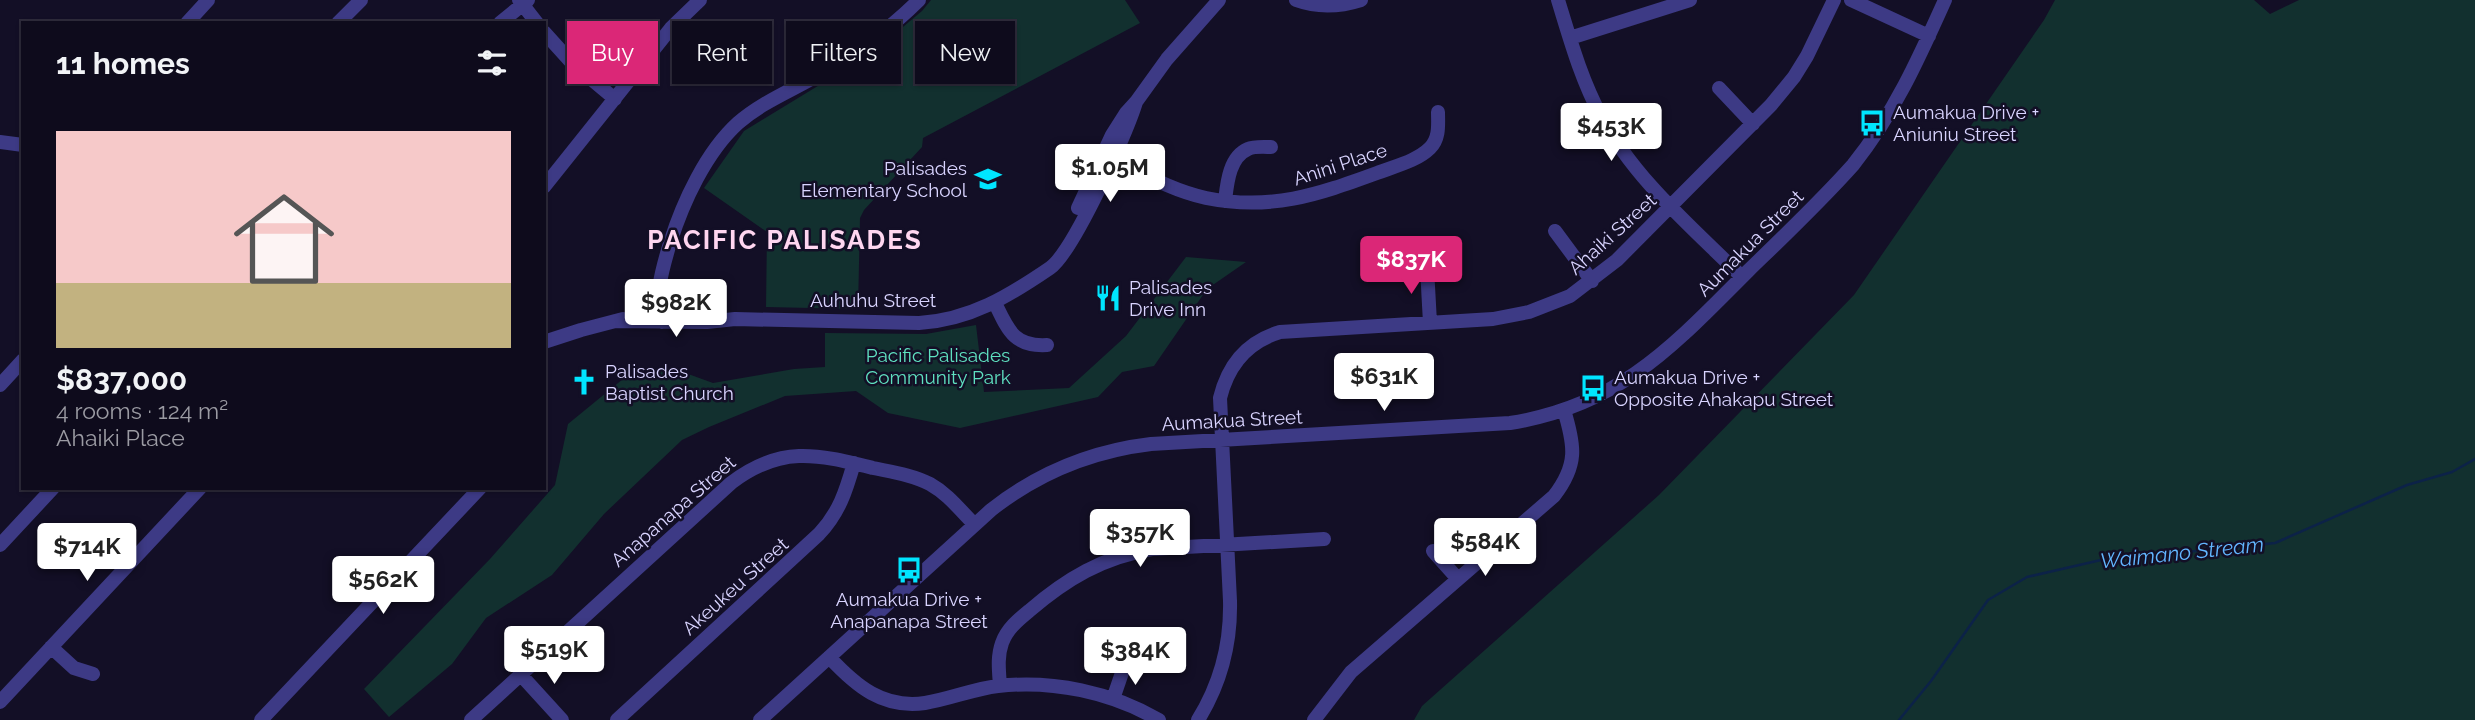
<!DOCTYPE html>
<meta charset="utf-8">
<style>
body{margin:0;font-family:Raleway,sans-serif;background:#171425;color:#f1f3f6;height:100vh;display:flex;flex-direction:column;font-size:26px;white-space:nowrap}
*{box-sizing:border-box;margin:0}
p{font-size:23px;color:#9b9ba3}
.icon{flex:none;width:38px;height:38px;fill:none;stroke:currentColor;stroke-width:2;stroke-linecap:round;stroke-linejoin:round}
.map{position:relative;flex:1;overflow:hidden}
.details{position:absolute;left:21px;top:21px;width:525px;height:469px;display:flex;flex-direction:column;background:#0e0b1c;border-radius:0px;box-shadow:0 2px 5px #0004,0 0 0 2px #2e2b3b}
.details>*{flex:none}
.guide{position:absolute;left:567px;top:21px;width:665px;height:63px;display:flex;gap:14px}
.price{position:absolute;translate:-50% -60px;padding:0 16px;border-radius:7px;background:#fff;color:#222;font-size:23px;line-height:46px;filter:drop-shadow(0 2px 4px #0008)}
.price::after{content:'';position:absolute;left:50%;top:42px;width:21px;height:16px;margin-left:-10px;background:inherit;clip-path:polygon(0 0,100% 0,50% 100%)}
.price.current{background:#db2777;color:#fff}
ul{padding:0;list-style:none}
li{display:grid;align-content:center;gap:14px;height:371px;padding:0 35px}
li span{display:grid;place-items:center;height:217px;border-radius:0px;color:#555}
li>.icon{margin-inline-start:auto}
span .icon{width:126px;height:126px;fill:#fffc;stroke-width:1}
li b{font-size:30px}
h2{display:flex;justify-content:space-between;align-items:center;height:84px;padding:0 35px;font-size:30px}
.pill{padding:0 24px;border-radius:0px;background:#0e0b1c;box-shadow:0 2px 5px #0004,0 0 0 2px #2e2b3b;font-size:24px;line-height:63px}
.pill.current{background:#db2777;color:#fff}
.map>svg:first-child{display:block}
.green{fill:#12302f}
.lines{fill:none;stroke-linecap:round;stroke-linejoin:round}
.stream{stroke:#0c2248;stroke-width:2.5}
.minor{stroke:#3d3a85;stroke-width:14}
.labels{text-anchor:middle;stroke-width:5;stroke-linejoin:round;paint-order:stroke}
.poi-label{font-size:19px;fill:#d9d4ff;stroke:#130f26;text-anchor:start}
.street-label{font-size:19px;fill:#d9d4ff;stroke:#130f26}
.park-label{font-size:19px;fill:#5fe0c0;stroke:#130f26}
.water-label{font-size:21px;font-style:italic;fill:#62b6ff;stroke:#130f26}
.district-label{font-size:26px;font-weight:bold;letter-spacing:2px;fill:#ffd6f0;stroke:#130f26}
</style>
<div class="map">
<svg width="2475" height="720" viewBox="0 0 2475 720">
<rect width="100%" height="100%" fill="#130f26"/>
<path class="green" d="M931,0H1125L1140,23L923,138L922,147L864,210L860,218L858,309L766,307L767,232L704,188L744,131L872,53L922,11Z
M2055,0H2254L2270,14L2299,0H2475V720H1414L1422,706L1659,495L1854,295L2044,20Z
M1186,257L1246,262L1207,289L1154,366L1122,372L1098,397L960,428L888,413L856,391L785,396L709,427L682,440L604,514L552,575L486,618L452,664L389,717L364,689L490,559L555,485L568,424L634,370L680,371L713,383L794,369L825,367V333L926,334L976,325L984,392L1069,388L1126,336Z"/>
<g class="lines">
<path class="stream" d="M1899,720L1931,681L1988,600L2027,577L2127,554L2177,553L2275,543L2407,485L2452,472L2475,459"/>
<path class="minor" d="M519,0L537,23
M1296,0C1318,8 1339,7 1361,0
M1558,0C1570,39 1581,79 1601,116C1634,179 1693,228 1742,277
M1851,0L1929,36
M187,23L208,0
M338,23L361,0
M500,23L528,0
M544,32L572,63L615,99
M1570,38L1690,0
M1719,88L1753,124
M0,142L23,145
M1103,154C1137,170 1169,190 1206,198C1271,211 1317,195 1377,173C1395,166 1417,161 1430,148C1440,138 1438,124 1438,112
M544,187L671,28L700,0
M1225,201C1227,184 1229,157 1248,149C1254,146 1265,147 1271,147
M1078,208L1112,135L1126,113L1136,102L1167,59L1219,0
M1555,231L1592,281
M1427,268L1430,323
M995,303C1008,330 1014,347 1047,345
M650,313H706
M616,321L707,322L735,319L919,323C970,320 1009,296 1050,268C1073,252 1127,133 1136,102
M662,322C653,298 663,267 670,243C683,202 706,152 738,123C762,102 793,90 820,74C855,54 891,28 919,0
M544,342L581,330L623,319
M0,385L23,360
M0,545L53,488
M1433,551L1458,579
M51,647L74,668L93,674
M829,657C856,686 883,709 925,703C950,699 973,689 998,686C1053,680 1111,692 1159,720
M521,675L562,720
M1000,686C999,671 997,657 1002,643C1007,629 1018,620 1029,611C1066,579 1103,557 1152,549L1324,539
M1113,699L1125,664
M0,702L200,488
M261,720L480,488
M471,720L731,483C781,445 816,454 873,468C892,472 913,475 930,484C948,494 960,510 974,524
M617,720L819,534C839,513 846,491 854,463
M760,720L991,510C1038,473 1092,451 1151,444L1510,423C1620,406 1674,345 1748,271C1784,236 1820,202 1853,165C1894,114 1919,58 1945,0
M1198,720C1221,683 1231,644 1230,601L1220,398C1228,365 1247,342 1280,332L1493,319L1529,312L1570,296L1617,260L1771,105L1794,77L1807,56L1834,0
M1314,720L1351,672L1554,496C1578,465 1575,446 1564,410"/>
</g>
<defs>
<g id="bus-bare" transform="scale(2.1)"><path d="M-5-6H5V4H4V6H2V4H-2V6H-4V4H-5ZM-3.5-4V0h7V-4ZM-3.5 1.2v1.5H-2V1.2ZM2 1.2v1.5H3.5V1.2Z" fill="#00e5ff" stroke="#130f26" stroke-width="2.5" paint-order="stroke"/></g>
<g id="school-bare" transform="scale(2.1)"><path d="M0-5L7-2L0 1L-7-2ZM-4 1L0 2.5L4 1V4Q0 6-4 4Z" fill="#00e5ff" stroke="#130f26" stroke-width="2.5" paint-order="stroke"/></g>
<g id="restaurant-bare" transform="scale(2.1)"><path d="M-5-6h1v4h1v-4h1v4h1v-4h1v5L-1.5 .5V6h-2V.5L-5-1ZM5-6V6H3V1.5H1.5Q1.5-4 5-6Z" fill="#00e5ff" stroke="#130f26" stroke-width="2.5" paint-order="stroke"/></g>
<g id="church-bare" transform="scale(2.1)"><path d="M-1.2-6h2.4v3.5h3.3v2.4h-3.3V6h-2.4V-.1h-3.3v-2.4h3.3Z" fill="#00e5ff" stroke="#130f26" stroke-width="2.5" paint-order="stroke"/></g>
</defs>
<g fill-rule="evenodd">
<use href="#bus-bare" x="1872" y="123"/>
<use href="#school-bare" x="988" y="179"/>
<use href="#restaurant-bare" x="1108" y="298"/>
<use href="#church-bare" x="584" y="382"/>
<use href="#bus-bare" x="1593" y="388"/>
<use href="#bus-bare" x="909" y="570"/>
</g>
<g class="labels">
<g class="poi-label">
<text x="1893" y="119">Aumakua Drive +<tspan x="1893" dy="22">Aniuniu Street</tspan></text>
<text x="967" y="175" text-anchor="end">Palisades<tspan x="967" dy="22">Elementary School</tspan></text>
<text x="1129" y="294">Palisades<tspan x="1129" dy="22">Drive Inn</tspan></text>
<text x="605" y="378">Palisades<tspan x="605" dy="22">Baptist Church</tspan></text>
<text x="1614" y="384">Aumakua Drive +<tspan x="1614" dy="22">Opposite Ahakapu Street</tspan></text>
<text x="909" y="606" text-anchor="middle">Aumakua Drive +<tspan x="909" dy="22">Anapanapa Street</tspan></text>
</g>
<g class="street-label">
<text transform="translate(1340 164) rotate(-18)" y="7">Anini Place</text>
<text transform="translate(1612 234) rotate(-42)" y="7">Ahaiki Street</text>
<text transform="translate(1750 243) rotate(-45)" y="7">Aumakua Street</text>
<text x="873" y="307">Auhuhu Street</text>
<text transform="translate(1232 420) rotate(-3)" y="7">Aumakua Street</text>
<text transform="translate(673 511) rotate(-41)" y="7">Anapanapa Street</text>
<text transform="translate(735 586) rotate(-42)" y="7">Akeukeu Street</text>
</g>
<g class="park-label">
<text x="938" y="362">Pacific Palisades<tspan x="938" dy="22">Community Park</tspan></text>
</g>
<g class="water-label">
<text transform="translate(2182 553) rotate(-6)" y="7">Waimano Stream</text>
</g>
<g class="district-label">
<text x="785" y="249">PACIFIC PALISADES</text>
</g>
</g>
</svg>
<b class="price" style="left:1611px;top:163px">$453K</b>
<b class="price" style="left:1110px;top:204px">$1.05M</b>
<b class="price current" style="left:1411px;top:296px">$837K</b>
<b class="price" style="left:676px;top:339px">$982K</b>
<b class="price" style="left:1384px;top:413px">$631K</b>
<b class="price" style="left:1140px;top:569px">$357K</b>
<b class="price" style="left:1485px;top:578px">$584K</b>
<b class="price" style="left:87px;top:583px">$714K</b>
<b class="price" style="left:383px;top:616px">$562K</b>
<b class="price" style="left:554px;top:686px">$519K</b>
<b class="price" style="left:1135px;top:687px">$384K</b>
<div class="guide">
<a class="pill current">Buy</a>
<a class="pill">Rent</a>
<a class="pill">Filters</a>
<a class="pill">New</a>
</div>
<section class="details">
<h2>11 homes<svg class="icon" aria-label="filters" viewBox="0 0 24 24"><path d="M4 7h16M4 17h16"/><circle cx="9" cy="7" r="2"/><circle cx="15" cy="17" r="2"/></svg></h2>
<ul>
<li><span style="background:linear-gradient(#f6c9c9 70%,#c2b280 0)"><svg class="icon" aria-label="home" viewBox="0 0 24 24"><path d="M3 11l9-7 9 7M6 9v11h12V9"/></svg></span><div><b>$837,000</b><p>4 rooms · 124 m²</p><p>Ahaiki Place</p></div></li>
</ul>
</section>
</div>
